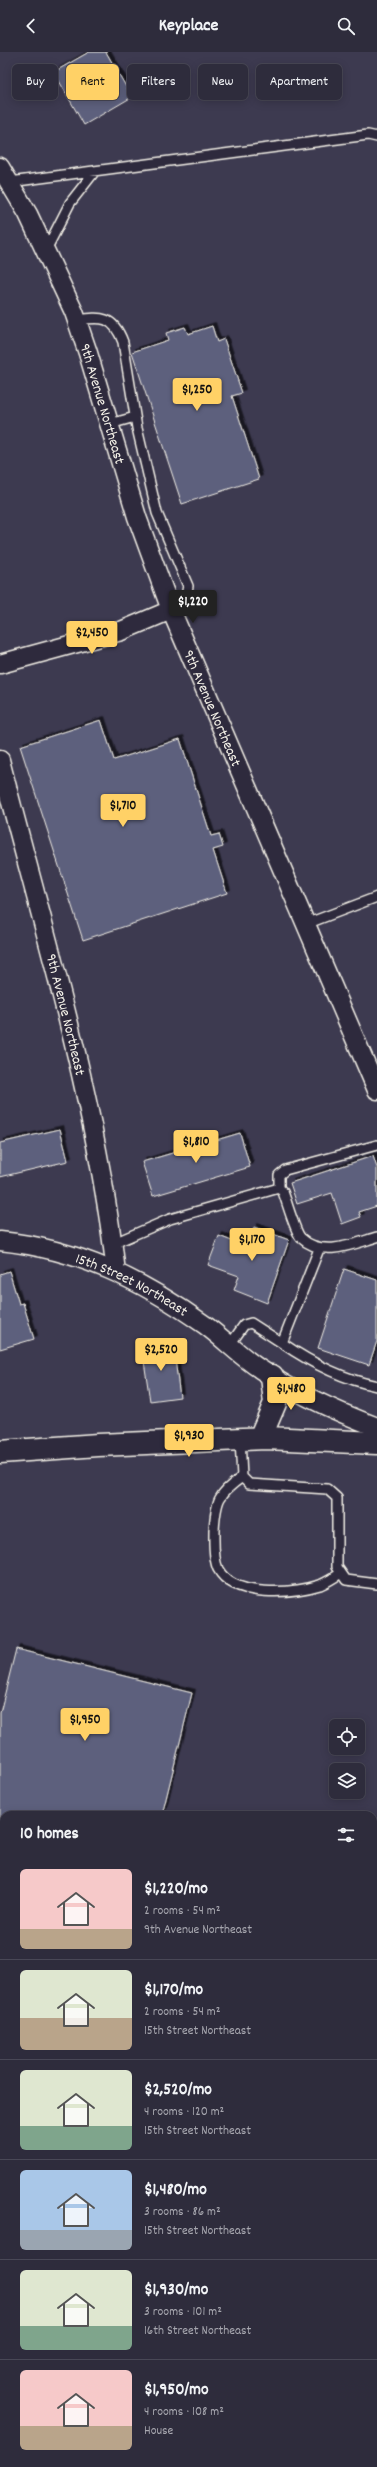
<!DOCTYPE html>
<meta charset="utf-8">
<style>
body{margin:0;font-family:Dekko,sans-serif;background:#363443;color:#f1f3f6;height:100vh;display:flex;flex-direction:column;font-size:15px;white-space:nowrap}
*{box-sizing:border-box;margin:0}
p{font-size:13px;color:#a7a7af}
.icon{flex:none;width:22px;height:22px;fill:none;stroke:currentColor;stroke-width:2;stroke-linecap:round;stroke-linejoin:round}
.map{position:relative;flex:1;overflow:hidden}
.panel{position:absolute;left:0px;top:1759px;width:377px;height:656px;display:flex;flex-direction:column;background:#2e2c3c;border-radius:12px 12px 0 0;box-shadow:0 2px 10px #0003,0 0 0 1px #494856}
.panel>*{flex:none}
.top-card{position:absolute;left:12px;top:12px;width:353px;height:36px;display:flex;gap:8px}
.buttons{position:absolute;left:329px;top:1667px;display:grid;gap:8px}
.buttons a{display:grid;place-items:center;width:36px;height:36px;border-radius:6px;background:#2e2c3c;box-shadow:0 2px 10px #0003,0 0 0 1px #494856;font-size:20px}
.price{position:absolute;translate:-50% -34px;padding:0 9px;border-radius:4px;background:#ffd166;color:#111;font-size:13px;line-height:26px;filter:drop-shadow(0 1px 2px #0008)}
.price::after{content:'';position:absolute;left:50%;top:24px;width:12px;height:9px;margin-left:-6px;background:inherit;clip-path:polygon(0 0,100% 0,50% 100%)}
.price.selected{background:#222;color:#fff}
ul{padding:0;list-style:none}
li{display:flex;align-items:center;gap:12px;height:100px;padding:0 20px}
li+li{border-top:1px solid #494856}
li span{display:grid;place-items:center;flex:none;width:112px;height:80px;border-radius:6px;color:#555}
li>.icon{margin-inline-start:auto}
span .icon{width:48px;height:48px;fill:#fffc;stroke-width:1}
li b{font-size:17px}
h2{display:flex;justify-content:space-between;align-items:center;height:48px;padding:0 20px;font-size:17px}
.chip{padding:0 14px;border-radius:6px;background:#2e2c3c;box-shadow:0 2px 10px #0003,0 0 0 1px #494856;font-size:14px;line-height:36px}
.chip.selected{background:#ffd166;color:#111}
header{display:flex;justify-content:space-between;align-items:center;height:52px;padding:0 20px;background:#2e2c3c;font-size:18px;font-weight:700}
.map>svg:first-child{display:block}
.lines{fill:none;stroke-linecap:round;stroke-linejoin:round}
.stream{stroke:#949fa9;stroke-width:5}
.building{fill:#5d607d;stroke:#f4f1e8;filter:url(#shadow)}
.service-casing{stroke:#f4f1e8;stroke-width:12}
.minor-casing{stroke:#f4f1e8;stroke-width:21}
.secondary-casing{stroke:#f4f1e8;stroke-width:25}
.service{stroke:#2f2a3d;stroke-width:9}
.minor{stroke:#2f2a3d;stroke-width:18}
.secondary{stroke:#2f2a3d;stroke-width:22}
.labels{text-anchor:middle;stroke-width:3;stroke-linejoin:round;paint-order:stroke}
.street-label{font-size:15px;fill:#f4f1e8;stroke:#2f2a3d}
</style>
<header><svg class="icon" aria-label="back" viewBox="0 0 24 24"><path d="M15 5l-7 7 7 7"/></svg>Keyplace<svg class="icon" aria-label="search" viewBox="0 0 24 24"><circle cx="10" cy="10" r="6"/><path d="M15 15l6 6"/></svg></header>
<div class="map">
<svg width="377" height="2415" viewBox="0 0 377 2415">
<defs>
<filter id="shadow"><feDropShadow dx="3.5" dy="-3.5" stdDeviation="0" flood-color="#0009"/></filter>
</defs>
<rect width="100%" height="100%" fill="#3d3a50"/>
<filter id="ink" filterUnits="userSpaceOnUse"><feTurbulence type="fractalNoise" baseFrequency=".025" numOctaves="2"/><feDisplacementMap in="SourceGraphic" scale="8" xChannelSelector="R" yChannelSelector="G"/><feConvolveMatrix kernelMatrix="1 2 1 2 8 2 1 2 1" color-interpolation-filters="sRGB"/></filter>
<g filter="url(#ink)">
<g class="lines">
<path class="stream" d="M35,2411L36,2415"/>
</g>
<path class="building" d="M89,0H106L132,45L84,73L54,20Z
M212,274L217,290L224,287L242,341L232,344L259,427L182,452L132,300L168,288L166,281L185,275L188,282Z
M101,668L114,708L180,687L211,784L219,782L223,795L213,798L227,841L83,888L20,694Z
M60,1077L68,1109L0,1125V1091Z
M240,1081L250,1115L153,1144L142,1110Z
M373,1104L377,1116V1154L359,1160L361,1165L342,1172L332,1141L297,1152L290,1131Z
M254,1175L289,1188L267,1251L234,1238L239,1224L208,1213L219,1184L247,1195Z
M344,1217L377,1228V1289L369,1313L318,1296Z
M9,1219L19,1252L23,1251L34,1287L0,1297V1222Z
M173,1292L180,1345L150,1349L142,1296Z
M16,1597L192,1641L162,1763H4V1852L0,1851V1661Z
M377,1986V2002L373,2003V1987Z
M376,2114L377,2134L373,2137V2116Z
M377,2336V2360L373,2355V2339Z
M373,2397L377,2403V2415H360L357,2411H373Z"/>
<g class="lines">
<g class="service-casing">
<path id="service" d="M10,130L368,83L377,85
M46,198L70,151L95,119
M77,268C101,265 113,263 123,290L137,376L157,461L188,534L186,544L171,558
M110,372L135,365
M306,872L377,845
M279,1136V1123L285,1118L377,1093
M112,1192L170,1167L279,1136L283,1140C287,1150 295,1180 301,1186C322,1206 353,1192 377,1185
M282,1291C311,1311 342,1327 377,1334
M229,1294L244,1273L251,1271L282,1291L319,1197
M240,1387L242,1425L249,1432L327,1437L337,1446V1515L346,1528L377,1532
M242,1425C218,1442 216,1448 214,1478C214,1489 213,1506 218,1517C234,1547 293,1541 320,1533C327,1530 335,1525 341,1521
M0,1933L4,1934
M373,1936L377,1934"/>
</g>
<g class="minor-casing">
<g id="minor">
<path id="s1" d="M0,115L28,162L74,260L88,301L137,465L171,558L377,1038"/>
<path d="M0,612L121,579L171,558"/>
<path id="s2" d="M0,708C43,877 96,1046 116,1220"/>
<path id="s3" d="M0,1189C78,1197 142,1228 205,1273C224,1287 240,1304 260,1317C295,1341 337,1360 377,1375"/>
<path d="M373,2088L377,2085"/>
<path d="M180,2411L182,2415"/>
</g>
</g>
<g class="secondary-casing">
<path id="secondary" d="M260,1386L275,1351L272,1324
M0,1400L98,1393L266,1386L377,1391"/>
</g>
<use href="#service" class="service"/>
<use href="#minor" class="minor"/>
<use href="#secondary" class="secondary"/>
</g>
</g>
<g class="labels">
<g class="street-label">
<text dy="5" stroke="none"><textPath href="#s1" startOffset="259">9th Avenue Northeast</textPath></text>
<text dy="5" stroke="none"><textPath href="#s1" startOffset="583">9th Avenue Northeast</textPath></text>
<text dy="5" stroke="none"><textPath href="#s2" startOffset="263">9th Avenue Northeast</textPath></text>
<text dy="5" stroke="none"><textPath href="#s3" startOffset="140">15th Street Northeast</textPath></text>
</g>
</g>
</svg>
<div class="buttons">
<a><svg class="icon" aria-label="locate" viewBox="0 0 24 24"><circle cx="12" cy="12" r="6"/><path d="M12 2v4M12 18v4M2 12h4M18 12h4"/></svg></a>
<a><svg class="icon" aria-label="layers" viewBox="0 0 24 24"><path d="M12 4l9 5-9 5-9-5zM3 14l9 5 9-5"/></svg></a>
</div>
<b class="price" style="left:197px;top:360px">$1,250</b>
<b class="price selected" style="left:193px;top:572px">$1,220</b>
<b class="price" style="left:92px;top:603px">$2,450</b>
<b class="price" style="left:123px;top:776px">$1,710</b>
<b class="price" style="left:196px;top:1112px">$1,810</b>
<b class="price" style="left:252px;top:1210px">$1,170</b>
<b class="price" style="left:161px;top:1320px">$2,520</b>
<b class="price" style="left:291px;top:1359px">$1,480</b>
<b class="price" style="left:189px;top:1406px">$1,930</b>
<b class="price" style="left:85px;top:1690px">$1,950</b>
<div class="top-card">
<a class="chip">Buy</a>
<a class="chip selected">Rent</a>
<a class="chip">Filters</a>
<a class="chip">New</a>
<a class="chip">Apartment</a>
</div>
<section class="panel">
<h2>10 homes<svg class="icon" aria-label="filters" viewBox="0 0 24 24"><path d="M4 7h16M4 17h16"/><circle cx="9" cy="7" r="2"/><circle cx="15" cy="17" r="2"/></svg></h2>
<ul>
<li><span style="background:linear-gradient(#f6c9c9 75%,#b9a48a 0)"><svg class="icon" aria-label="home" viewBox="0 0 24 24"><path d="M3 11l9-7 9 7M6 9v11h12V9"/></svg></span><div><b>$1,220/mo</b><p>2 rooms · 54 m²</p><p>9th Avenue Northeast</p></div></li>
<li><span style="background:linear-gradient(#dfe7d0 60%,#b9a48a 0)"><svg class="icon" aria-label="home" viewBox="0 0 24 24"><path d="M3 11l9-7 9 7M6 9v11h12V9"/></svg></span><div><b>$1,170/mo</b><p>2 rooms · 54 m²</p><p>15th Street Northeast</p></div></li>
<li><span style="background:linear-gradient(#dfe7d0 70%,#7fa58c 0)"><svg class="icon" aria-label="home" viewBox="0 0 24 24"><path d="M3 11l9-7 9 7M6 9v11h12V9"/></svg></span><div><b>$2,520/mo</b><p>4 rooms · 120 m²</p><p>15th Street Northeast</p></div></li>
<li><span style="background:linear-gradient(#a9c7e8 75%,#9aa5b1 0)"><svg class="icon" aria-label="home" viewBox="0 0 24 24"><path d="M3 11l9-7 9 7M6 9v11h12V9"/></svg></span><div><b>$1,480/mo</b><p>3 rooms · 86 m²</p><p>15th Street Northeast</p></div></li>
<li><span style="background:linear-gradient(#dfe7d0 70%,#7fa58c 0)"><svg class="icon" aria-label="home" viewBox="0 0 24 24"><path d="M3 11l9-7 9 7M6 9v11h12V9"/></svg></span><div><b>$1,930/mo</b><p>3 rooms · 101 m²</p><p>16th Street Northeast</p></div></li>
<li><span style="background:linear-gradient(#f6c9c9 70%,#b9a48a 0)"><svg class="icon" aria-label="home" viewBox="0 0 24 24"><path d="M3 11l9-7 9 7M6 9v11h12V9"/></svg></span><div><b>$1,950/mo</b><p>4 rooms · 108 m²</p><p>House</p></div></li>
</ul>
</section>
</div>
